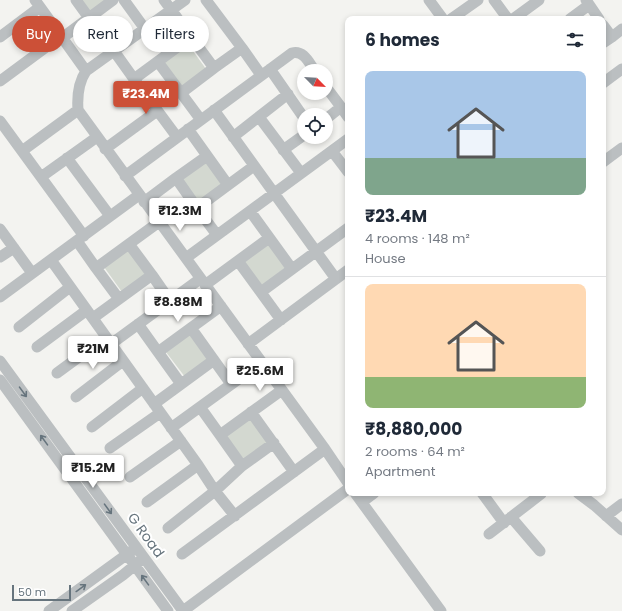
<!DOCTYPE html>
<meta charset="utf-8">
<style>
body{margin:0;font-family:Poppins,sans-serif;background:#f2f2f3;color:#1f2937;height:100vh;display:flex;flex-direction:column;font-size:15px;white-space:nowrap}
*{box-sizing:border-box;margin:0}
p{font-size:13px;color:#747a83}
.icon{flex:none;width:22px;height:22px;fill:none;stroke:currentColor;stroke-width:2;stroke-linecap:round;stroke-linejoin:round}
.map{position:relative;flex:1;overflow:hidden}
.sheet{position:absolute;left:345px;top:16px;width:261px;height:480px;display:flex;flex-direction:column;background:#fff;border-radius:8px;box-shadow:0 2px 6px #0003}
.sheet>*{flex:none}
.hud{position:absolute;left:12px;top:16px;width:273px;height:36px;display:flex;gap:8px}
.needle{width:26px;rotate:114deg}
.fabs{position:absolute;left:297px;top:64px;display:grid;gap:8px}
.fabs a{display:grid;place-items:center;width:36px;height:36px;border-radius:50%;background:#fff;box-shadow:0 2px 6px #0003;font-size:20px}
.scale{position:absolute;left:12px;bottom:10px;width:59px;box-sizing:border-box;padding-left:4px;border:2px solid #66747d;border-top:0;font-size:11px;line-height:14px;white-space:nowrap;color:#66747d;-webkit-text-stroke:3px #fff;paint-order:stroke}
.price{position:absolute;translate:-50% -34px;padding:0 9px;border-radius:4px;background:#fff;color:#222;font-size:13px;line-height:26px;filter:drop-shadow(0 1px 2px #0008)}
.price::after{content:'';position:absolute;left:50%;top:24px;width:12px;height:9px;margin-left:-6px;background:inherit;clip-path:polygon(0 0,100% 0,50% 100%)}
.price.active{background:#cc5037;color:#fff}
ul{padding:0;list-style:none}
li{display:grid;align-content:center;gap:8px;height:212px;padding:0 20px}
li+li{border-top:1px solid #e0e1e3}
li span{display:grid;place-items:center;height:124px;border-radius:8px;color:#555}
li>.icon{margin-inline-start:auto}
span .icon{width:72px;height:72px;fill:#fffc;stroke-width:1}
li b{font-size:17px}
h2{display:flex;justify-content:space-between;align-items:center;height:48px;padding:0 20px;font-size:17px}
.chip{padding:0 14px;border-radius:18px;background:#fff;box-shadow:0 2px 6px #0003;font-size:14px;line-height:36px}
.chip.active{background:#cc5037;color:#fff}
.map>svg:first-child{display:block}
.park{fill:#d3d8d0}
.lines{fill:none;stroke-linecap:round;stroke-linejoin:round}
.minor{stroke:#bbbfc1;stroke-width:11}
.oneway{stroke:#66747d}
.labels{text-anchor:middle;stroke-width:4;stroke-linejoin:round;paint-order:stroke}
.street-label{font-size:14px;fill:#66747d;stroke:#fff}
</style>
<div class="map">
<svg width="622" height="611" viewBox="0 0 622 611">
<rect width="100%" height="100%" fill="#f3f3f0"/>
<path class="park" d="M81,0H109L91,13Z
M188,44L206,69L182,87L163,62Z
M205,160L223,185L199,204L180,179Z
M268,242L286,267L262,286L243,261Z
M128,248L147,273L122,292L104,267Z
M191,334L210,359L185,377L166,352Z
M250,416L269,441L244,460L225,435Z"/>
<g class="lines">
<path class="minor" d="M35,0L61,36
M76,0L89,18
M124,0L145,29
M164,0L214,68L242,48L261,75
M185,0L86,71C78,83 77,96 78,110L325,449L348,483
M206,0L242,48
M429,0L443,19
M494,0L508,19
M586,0L599,19
M451,19L478,0
M513,19L539,0
M570,19L589,5
M603,25L612,37L622,29
M0,37L40,7
M62,38L113,0
M603,43L612,37
M114,51L134,79L191,37
M158,62L181,93
M270,69L304,118
M134,79L177,137
M0,81L61,36L86,71
M603,83L622,69
M326,87L341,107L326,119
M341,107L348,117
M214,110L336,279
M259,117L301,173
M201,120L181,93L214,68
M0,121L84,236
M188,129L228,185
M233,137L288,94
M105,149L157,111
M283,150L304,135
M22,151L78,110
M332,151L348,172
M67,158L110,216
M603,162L622,148
M125,176L292,53C304,50 309,63 315,71
M41,177L97,137
M144,202L176,178
M197,208L176,178L207,156
M250,211L292,269
M0,229L32,273
M217,235L197,208L254,166
M77,241L96,268L159,222
M129,244L152,275
M0,257L14,248
M186,258L348,139
M51,260L198,465L215,491L235,516
M238,261L281,320
M96,268L119,299
M205,285L269,238
M261,292L348,228
M0,297L139,195
M93,318L152,275L170,301
M138,324L158,352L221,306
M19,327L70,287
M191,328L231,384
M111,344L200,279
M248,344L348,270
M37,347L87,310
M158,352L181,384
M0,361L183,611
M57,373L106,337
M0,380L168,611
M76,397L123,361
M154,404L214,360
M200,407L220,435L282,390
M251,412L294,472
M92,427L143,388
M171,428L262,362
M220,435L242,466
M110,448L160,413
M130,477L181,441
M355,493L441,611
M482,493L504,523
M578,493L594,505L622,530
M147,502L198,465
M362,502L374,493
M606,516L622,504
M511,517L540,551
M168,528L215,491L242,466L274,443
M489,534L541,494
M182,554L325,449
M49,611L133,550
M72,611L123,575L140,561
M183,611L348,489"/>
</g>
<defs><path id="oneway-shaft" d="M-6 0H5M1.5-3L5.5 0L1.5 3" fill="none" stroke-width="1.6" stroke-linecap="round" stroke-linejoin="round"/></defs>
<g class="oneway">
<use href="#oneway-shaft" transform="translate(23 392) rotate(54)"/>
<use href="#oneway-shaft" transform="translate(44 440) rotate(-126)"/>
<use href="#oneway-shaft" transform="translate(108 509) rotate(54)"/>
<use href="#oneway-shaft" transform="translate(145 580) rotate(-126)"/>
<use href="#oneway-shaft" transform="translate(81 588) rotate(-36)"/>
</g>
<g class="labels">
<g class="street-label">
<text transform="translate(146 535) rotate(54)" y="5">G Road</text>
</g>
</g>
</svg>
<div class="fabs">
<a><svg class="needle" viewBox="-14 -14 28 28"><path d="M0-13l5 13h-10z" fill="#e53935"/><path d="M0 13l5-13h-10z" fill="#747a83"/></svg></a>
<a><svg class="icon" aria-label="locate" viewBox="0 0 24 24"><circle cx="12" cy="12" r="6"/><path d="M12 2v4M12 18v4M2 12h4M18 12h4"/></svg></a>
</div>
<div class="scale">50 m</div>
<b class="price active" style="left:146px;top:115px">₹23.4M</b>
<b class="price" style="left:180px;top:232px">₹12.3M</b>
<b class="price" style="left:178px;top:323px">₹8.88M</b>
<b class="price" style="left:93px;top:370px">₹21M</b>
<b class="price" style="left:260px;top:392px">₹25.6M</b>
<b class="price" style="left:93px;top:489px">₹15.2M</b>
<div class="hud">
<a class="chip active">Buy</a>
<a class="chip">Rent</a>
<a class="chip">Filters</a>
</div>
<section class="sheet">
<h2>6 homes<svg class="icon" aria-label="filters" viewBox="0 0 24 24"><path d="M4 7h16M4 17h16"/><circle cx="9" cy="7" r="2"/><circle cx="15" cy="17" r="2"/></svg></h2>
<ul>
<li><span style="background:linear-gradient(#a9c7e8 70%,#7fa58c 0)"><svg class="icon" aria-label="home" viewBox="0 0 24 24"><path d="M3 11l9-7 9 7M6 9v11h12V9"/></svg></span><div><b>₹23.4M</b><p>4 rooms · 148 m²</p><p>House</p></div></li>
<li><span style="background:linear-gradient(#ffd9b3 75%,#8fb573 0)"><svg class="icon" aria-label="home" viewBox="0 0 24 24"><path d="M3 11l9-7 9 7M6 9v11h12V9"/></svg></span><div><b>₹8,880,000</b><p>2 rooms · 64 m²</p><p>Apartment</p></div></li>
</ul>
</section>
</div>
